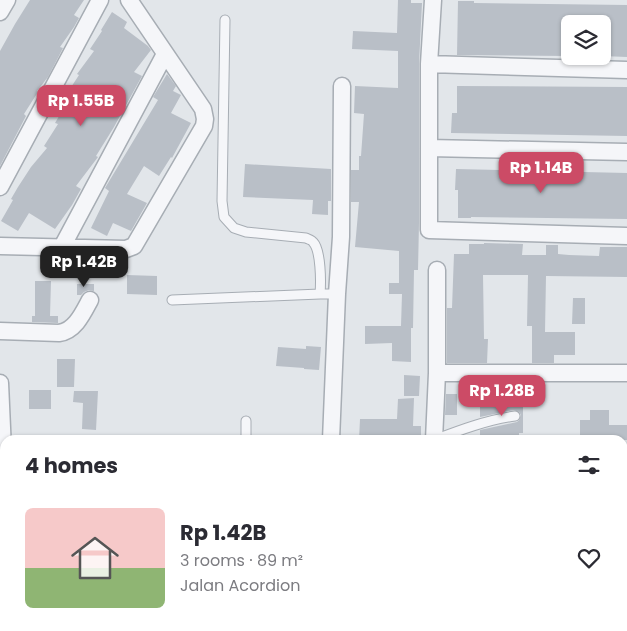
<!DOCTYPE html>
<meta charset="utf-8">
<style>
body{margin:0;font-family:Poppins,sans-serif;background:#f7f7f7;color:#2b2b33;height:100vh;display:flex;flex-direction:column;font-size:19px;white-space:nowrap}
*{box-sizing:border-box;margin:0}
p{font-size:16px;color:#7c7c81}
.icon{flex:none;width:28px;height:28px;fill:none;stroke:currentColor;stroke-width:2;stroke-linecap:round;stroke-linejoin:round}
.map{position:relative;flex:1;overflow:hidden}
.panel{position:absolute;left:0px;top:435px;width:628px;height:196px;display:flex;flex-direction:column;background:#fff;border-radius:15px 15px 0 0;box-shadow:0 1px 4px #0004}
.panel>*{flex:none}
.buttons{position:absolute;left:561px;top:15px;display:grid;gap:10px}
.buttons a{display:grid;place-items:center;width:50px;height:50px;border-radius:8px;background:#fff;box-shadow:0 1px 4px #0004;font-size:25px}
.price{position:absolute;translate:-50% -42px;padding:0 11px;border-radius:10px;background:#cc4b66;color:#fff;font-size:16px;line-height:32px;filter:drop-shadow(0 1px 2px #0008)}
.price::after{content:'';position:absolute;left:50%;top:30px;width:15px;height:11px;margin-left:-8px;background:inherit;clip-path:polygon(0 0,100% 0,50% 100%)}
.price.active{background:#222;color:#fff}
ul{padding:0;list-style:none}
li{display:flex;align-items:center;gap:15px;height:125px;padding:0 25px}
li span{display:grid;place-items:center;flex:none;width:140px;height:100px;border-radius:8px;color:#555}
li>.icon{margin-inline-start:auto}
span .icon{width:60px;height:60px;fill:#fffc;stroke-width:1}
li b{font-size:21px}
h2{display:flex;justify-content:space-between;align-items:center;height:60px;padding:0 25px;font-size:21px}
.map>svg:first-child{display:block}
.building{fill:#b9bfc7}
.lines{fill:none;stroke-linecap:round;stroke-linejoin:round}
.lane-casing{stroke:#a7adb4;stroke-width:11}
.street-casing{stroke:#a7adb4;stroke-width:19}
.secondary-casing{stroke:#a7adb4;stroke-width:26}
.lane{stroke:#f5f6f9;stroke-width:9}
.street{stroke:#f5f6f9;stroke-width:16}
.secondary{stroke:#fff;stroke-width:24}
</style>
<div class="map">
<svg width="627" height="631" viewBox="0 0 627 631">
<rect width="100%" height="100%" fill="#e2e6ea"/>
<path class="building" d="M30,0H84L74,15L79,18L74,27L60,47L63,48L48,77L37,91L38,92L24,114L26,116L0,166V51L15,24Z
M398,0H411V3H422L419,64V223L418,270H414L413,328H411V362L392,361V343L365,344V326H401L402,294H389V283H399V251L355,247L359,202H351V170H359V156H361L364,114L354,113L355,86L398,88V51L352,49L353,31L397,33Z
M458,1H474V3L627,5V57L602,56V24H570V56L457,55Z
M112,12L127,22L124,28L148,46L151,50L134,72L142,76L114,127L96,156L98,157L76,186L81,189L72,205L55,229L29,213L18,231L1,221L13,200L11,199L18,187L31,167L47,148L44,146L58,124L55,123L68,101L64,98L79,75L77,74L94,51L90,49L102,31L101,30Z
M167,74L176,86L173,91L181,95L171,113L191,123L172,158L171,157L159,176L144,166L127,194L147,203L131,231L113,223L107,236L91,228L109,191L105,188L158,100L153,97Z
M457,86L627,87V136L451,133L452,113H457Z
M245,164L331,169V201H328V215L312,214L313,200L243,197Z
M456,169L627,173V219L471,217V218H458V190H455Z
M484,243L523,244L522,255H546V245H558V254L569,255L599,256L600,247H627V277L546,276L545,332H575V355H554V363H532V326H527L528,275H483L484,339H488L487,363H447V308H452L454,254H469V244H484Z
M127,275L157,276V295L127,294Z
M35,281H51L50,316H58V323L32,322V316H35Z
M77,284H94V291L89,290L84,292L81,295H77Z
M573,298H585V324H572Z
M306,346L321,347L319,370L304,369V368L276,366L278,347L306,349Z
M57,359H75L74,387H57Z
M404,375L420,376L419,396H404Z
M29,390H51V409H29Z
M74,391H98L96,430L82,429L83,403L73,402Z
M446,394H457V415H445Z
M480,396H493V399H503V401H523V433H519V440H503V435H480V430L517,422L519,420L521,415L519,412L514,410L480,417Z
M414,398L413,426H421V438L391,437V440H359L360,419H397L398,399Z
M590,410H609V425H627V440H615V438H580V420H590Z"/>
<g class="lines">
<g class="lane-casing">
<path id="lane" d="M225,20L222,201L224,217L234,228L246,232L306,238C308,239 312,240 313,242C321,250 321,282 320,294
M172,300L320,294H337
M246,440V421
M434,440C460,430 487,420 515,416"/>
</g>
<g class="street-casing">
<path id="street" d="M433,0L429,64V230L627,236
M0,12L7,0
M429,64L627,70
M429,148L627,152
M0,187L100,0
M0,246L126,249L134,246L204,126L205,119L203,109L129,0
M62,247L165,54
M0,331L59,333C75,331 83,313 90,300
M437,373H627
M0,383L5,495
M331,440L337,294L341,237L342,86
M434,440L437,373V270
M622,579H627
M240,626V631
M504,631V626"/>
</g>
<g class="secondary-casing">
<path id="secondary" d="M622,513L627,511
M0,618L5,617"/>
</g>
<use href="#lane" class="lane"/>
<use href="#street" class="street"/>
<use href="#secondary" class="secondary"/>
</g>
</svg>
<div class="buttons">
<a><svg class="icon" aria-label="layers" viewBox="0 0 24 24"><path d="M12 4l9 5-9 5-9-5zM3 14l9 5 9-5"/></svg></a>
</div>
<b class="price" style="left:81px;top:127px">Rp 1.55B</b>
<b class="price" style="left:541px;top:194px">Rp 1.14B</b>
<b class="price active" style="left:84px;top:288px">Rp 1.42B</b>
<b class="price" style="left:502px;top:417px">Rp 1.28B</b>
<section class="panel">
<h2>4 homes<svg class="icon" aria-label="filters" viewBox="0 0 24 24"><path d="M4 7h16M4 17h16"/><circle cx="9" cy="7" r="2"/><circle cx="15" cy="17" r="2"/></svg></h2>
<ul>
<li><span style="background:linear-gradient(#f6c9c9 60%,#8fb573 0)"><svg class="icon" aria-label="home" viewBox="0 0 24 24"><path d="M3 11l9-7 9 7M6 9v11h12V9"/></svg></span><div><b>Rp 1.42B</b><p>3 rooms · 89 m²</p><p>Jalan Acordion</p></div><svg class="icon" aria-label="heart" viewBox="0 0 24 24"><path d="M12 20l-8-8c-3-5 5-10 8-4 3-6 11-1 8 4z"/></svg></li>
</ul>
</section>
</div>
